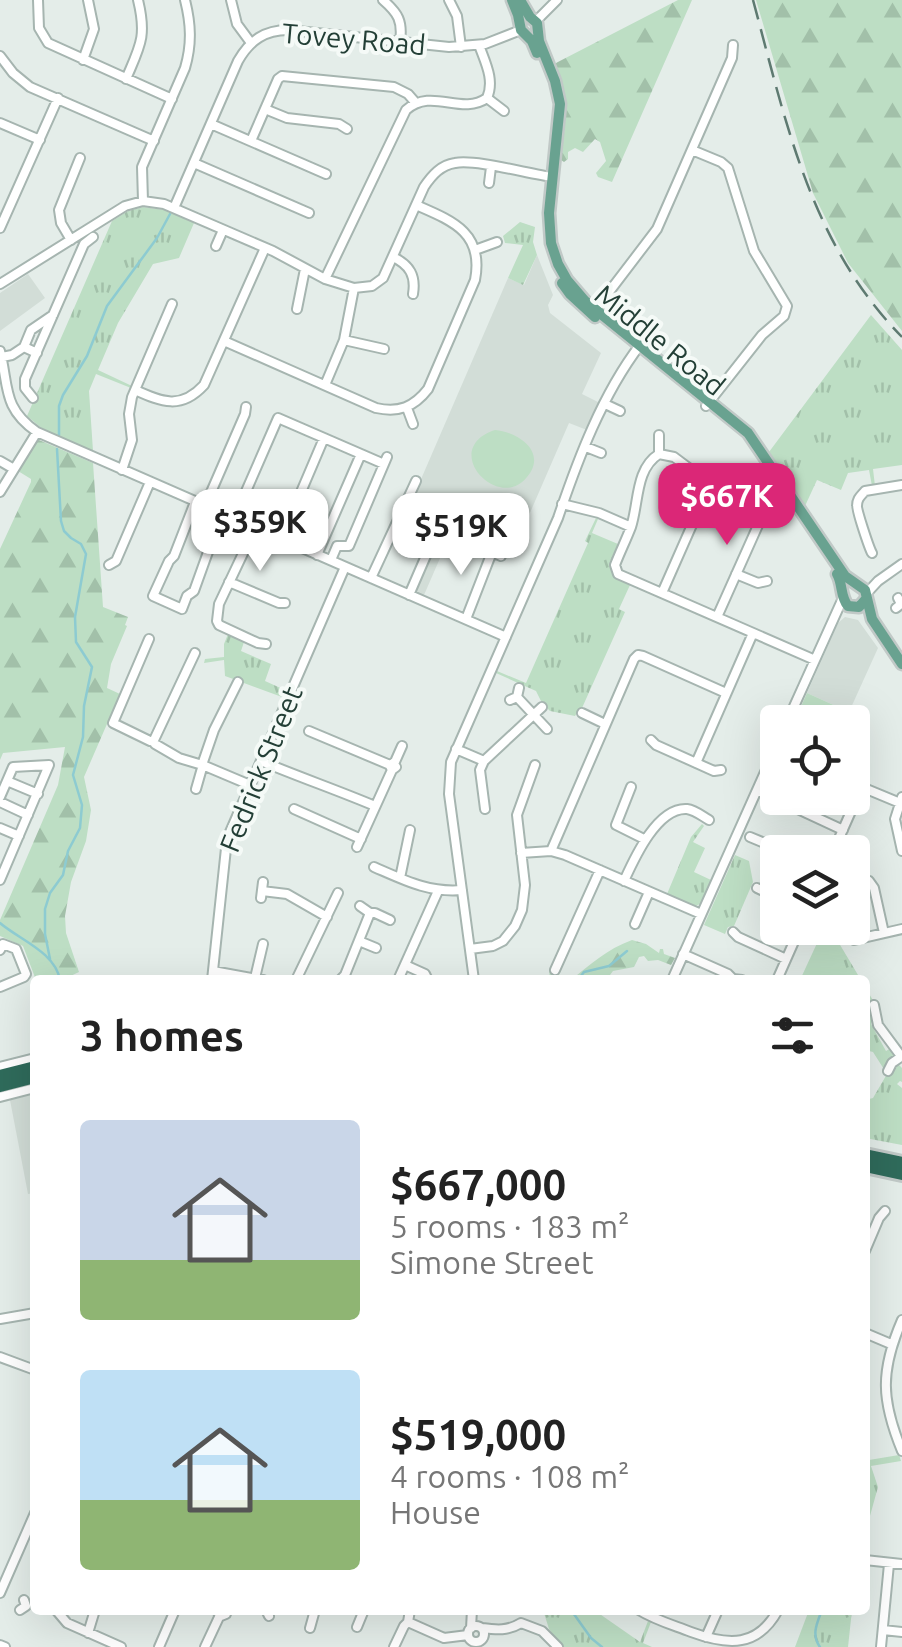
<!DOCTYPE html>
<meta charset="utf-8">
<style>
body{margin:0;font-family:Ubuntu,sans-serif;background:#f6f6f6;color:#222;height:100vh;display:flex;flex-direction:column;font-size:38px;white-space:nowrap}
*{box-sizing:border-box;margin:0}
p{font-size:32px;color:#767676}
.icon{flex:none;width:55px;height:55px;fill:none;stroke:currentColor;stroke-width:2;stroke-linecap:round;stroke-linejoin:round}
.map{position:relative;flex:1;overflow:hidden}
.drawer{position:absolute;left:30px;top:975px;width:840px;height:640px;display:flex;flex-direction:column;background:#fff;border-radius:10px;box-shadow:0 10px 40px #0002}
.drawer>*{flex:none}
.controls{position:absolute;left:760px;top:705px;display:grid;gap:20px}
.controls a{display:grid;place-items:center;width:110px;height:110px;border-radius:10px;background:#fff;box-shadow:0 10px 40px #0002;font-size:50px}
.price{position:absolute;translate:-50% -85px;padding:0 22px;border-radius:20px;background:#fff;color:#222;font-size:32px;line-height:65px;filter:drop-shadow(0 2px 5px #0008)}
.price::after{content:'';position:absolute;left:50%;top:60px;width:30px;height:22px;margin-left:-15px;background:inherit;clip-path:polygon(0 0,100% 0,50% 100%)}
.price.current{background:#db2777;color:#fff}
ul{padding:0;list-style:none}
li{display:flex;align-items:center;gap:30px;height:250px;padding:0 50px}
li span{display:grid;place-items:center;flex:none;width:280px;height:200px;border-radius:10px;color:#555}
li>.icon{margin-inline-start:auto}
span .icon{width:120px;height:120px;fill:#fffc;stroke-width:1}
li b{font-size:42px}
h2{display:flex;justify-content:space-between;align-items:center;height:120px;padding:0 50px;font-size:42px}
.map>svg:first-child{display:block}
.built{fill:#d2ddd7}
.grass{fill:url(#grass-tufts)}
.forest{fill:url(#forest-firs)}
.garden{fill:#bddec4}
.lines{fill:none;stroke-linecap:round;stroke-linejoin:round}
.stream{stroke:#8dcbd1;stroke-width:2.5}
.minor-casing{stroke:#a6b5b0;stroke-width:12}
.major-casing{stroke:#c1c9c7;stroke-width:15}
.highway-casing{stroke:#c1c9c7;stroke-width:18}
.minor{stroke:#fff;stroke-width:8}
.major{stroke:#69a290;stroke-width:10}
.highway{stroke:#2f6b5b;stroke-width:12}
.rail{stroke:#5e7a71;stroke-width:2.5;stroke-dasharray:20 10;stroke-linecap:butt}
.labels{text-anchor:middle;stroke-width:8;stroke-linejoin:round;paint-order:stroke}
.street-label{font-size:28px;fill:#233f36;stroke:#f5faf7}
</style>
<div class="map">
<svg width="902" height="1647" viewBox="0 0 902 1647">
<defs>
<pattern id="grass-tufts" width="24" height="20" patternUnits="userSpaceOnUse" patternTransform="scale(2.5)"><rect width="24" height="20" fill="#bddec4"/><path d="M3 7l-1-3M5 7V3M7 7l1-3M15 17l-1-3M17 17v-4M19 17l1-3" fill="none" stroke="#a2c0a9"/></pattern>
<pattern id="forest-firs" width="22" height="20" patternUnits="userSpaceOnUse" patternTransform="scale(2.5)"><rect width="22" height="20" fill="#bddec4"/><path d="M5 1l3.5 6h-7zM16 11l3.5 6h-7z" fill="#a2c0a9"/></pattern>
</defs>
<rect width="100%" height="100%" fill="#e4ede9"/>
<path class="built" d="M537,255L553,295L548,305L550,313L601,353L582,394L600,403L587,430L569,423L516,545L457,519L424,595L413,591L446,515L412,500L508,278L524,285Z
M28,274L45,298L0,331V293Z
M845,617L858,620L878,648L849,712L807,693L838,623Z
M35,1094V1193L28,1194L10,1100Z"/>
<path class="grass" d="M143,207L165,210L194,223L179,258L153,264L118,323L98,370L132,386L131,388L96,374L89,391L93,451L45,431L27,416L112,221L128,211Z
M520,222L535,227L533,242L537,255L523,285L508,278L523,245L505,243L503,236Z
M871,315L902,350V465L873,469L875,486H872L869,470L848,473L841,490L817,480L805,506L769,452Z
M596,518L598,519L592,533L618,544L610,562L612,574L630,585L619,609L625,612L582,708H580L575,716L550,711L542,703L536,691L496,673L497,671L526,683L588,543L585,541Z
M228,634L244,642L241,651L271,664L265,681L285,690L282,697L225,676L224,660L204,663L205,659L224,657V644Z
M807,693L849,712L844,722H794Z
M702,824L704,826L693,842L705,848L694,872L711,880L700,904L696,906L667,894L691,837Z
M735,855L749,861L753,882L734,926L728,927L725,934L704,925Z
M824,928H830L861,980H800Z
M865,987L877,1007L871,1024L886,1051L891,1048L902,1060L898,1064L902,1068V1082L900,1081L897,1084L902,1088V1145L865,1138V1100L873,1098L887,1074L873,1052L865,1050V1018L868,1011Z
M865,1450L869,1460L899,1455L901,1461L871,1466L878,1487L865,1534Z
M543,1610H594L640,1642L648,1621L651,1622L643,1643L652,1647H562L549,1629Z
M809,1610H852L848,1647H795Z"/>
<path class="forest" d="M678,0H692L612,182L598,177L596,173L606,161L600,142L595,139L583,152L575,148L568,152V159L564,162L561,160C565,122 571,100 554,64Z
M756,0H902V331L848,263L813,193Z
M39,440L93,463L103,607L128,617L125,625L127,626L111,664L107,688L120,694L84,777L91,810L86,841L71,882L65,916L66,933L79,972L62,980H36L23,946L0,936V920L58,785L65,747L3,753L0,760V549L31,482V479L18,471L36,442Z
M632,940L646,944L659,953L660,949H663L664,954L675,958L671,965L658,960L648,961L644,956L639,957L634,967L613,971L610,975L612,980H550L549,970L571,980C591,964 607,949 632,940Z"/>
<path class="garden" d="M495,430C518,432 548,452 527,477C499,513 438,449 495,430Z"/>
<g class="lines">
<path class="stream" d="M59,435V406L63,395L87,356L107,306L157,238L170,214
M0,923C20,940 55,952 60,980
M50,959L45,934V909L50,893L63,875L68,851L80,828L82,805L73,775L83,737L84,706L92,667L76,642L75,617L86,554L81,544L71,538L64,531L61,521L57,449
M578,980L584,972L609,966L627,951
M571,1610L591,1638L602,1647
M820,1647C811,1635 817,1623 822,1610"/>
<g class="minor-casing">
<path id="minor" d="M38,0L39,28L48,43L172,99
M231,0L237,24L251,43
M383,0C398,13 403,21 400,42
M449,0L457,16L461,47
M536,21L557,0
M0,56L13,73L30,87L154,141
M83,60L94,29L88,0
M126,79C140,46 147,37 138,0
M487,98L504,111
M265,109L287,118L339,124L347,129
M0,123L40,140
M211,124L326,174
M251,141L278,79L282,76L394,87L408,94L415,102
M692,150L721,162L728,168L754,251L787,306L784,316L762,335L706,406
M194,163L309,213
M489,183L491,167
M143,201L142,167L185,68C192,44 191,24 185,0
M174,208L238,61C250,40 265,30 288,30L449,47L485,44L521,30
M0,228L58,98
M71,240L61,223L59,210L80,158
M216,246L223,230
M475,250L497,242
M393,257C410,265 416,276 413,294
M325,279L406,110C432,87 461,116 487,98C495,80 485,62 479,45
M0,284L125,206L143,201L164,204L273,251L325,279L354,288L372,286L383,278L424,187C432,175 441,165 455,163C476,159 529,174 553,177
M297,309L305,269
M596,309L657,229L732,58L733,45
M344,340L384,349
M224,341L376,408C399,413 414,407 428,389L475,280C484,233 453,221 416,205
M24,347L31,330L53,315
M0,351C9,386 2,408 37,432L506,637
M2,357L12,355L24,347L37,353
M325,385L344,340L354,288
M135,390C162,402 181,410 204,385L265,248
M33,398L25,388V379L84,244L93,237
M605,404L620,411
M407,408L413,424
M586,447L601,453
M659,454V435
M0,461L14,469
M122,470L132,440L129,414L132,397L172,304
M0,492L37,432
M195,502L174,556L169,561L153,596L182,609L187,596L194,591L222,513
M562,504L599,513L631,527
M205,506L245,414L246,407
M237,512L278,418L384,464
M255,528L219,604L217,621L219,625L258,643L266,644
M281,539L324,438
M481,547L501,556
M872,553C869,548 856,508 857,506C857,498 861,496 865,491L902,485
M317,555L361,454
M331,560L337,546H349L387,457
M109,565L116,561L150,482
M736,574L758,583L767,581
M371,578L416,481
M229,582L279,603H285
M662,593L710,484L674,457L659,454C635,469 639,503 631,527C626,540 620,552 615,565L618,574L815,660
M866,594L878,581L902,564
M409,595L441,521
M896,608L901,604L898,598
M717,617L772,494L774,479
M466,619L492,552
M149,639L113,723L150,741
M517,697L547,729
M510,700L517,697L519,688
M582,713L605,724
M787,722L843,598
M309,731L390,765
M154,740L195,653
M651,740L656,745L714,771L721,770
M155,744L179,758L199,764
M456,749L484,761
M261,761C299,777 337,790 375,806
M203,762L214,730L238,682
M393,763L396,767L392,770L390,766Z
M696,763L753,633
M394,764L402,746
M205,766L250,785
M7,781L38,794
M631,787L616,825L644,839
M196,789L202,768
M757,790L843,830
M0,797L13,767L49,765L0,880
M902,797L895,819L902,851
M0,802L28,815
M294,809L361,839
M485,809L480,770L484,761L542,707
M0,828L19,836
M750,837L786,852
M357,847L392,770
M551,851L634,659L638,655L643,656L726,693
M833,852L860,791L864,788L900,803
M521,853L551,851L565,855L701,914
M374,867C404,880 429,893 462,890
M400,878L410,830
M624,881C634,859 657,807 687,809C695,810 702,816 709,820
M869,881L874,888L884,933
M757,888L778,898
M262,891L287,894L327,917
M261,898L263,882
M370,913H375L390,920
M635,924L649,892
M846,928L848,936L854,940L902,929
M733,932L738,937L786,959
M359,941L376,948
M470,949L493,946L503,941L515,926L522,910L525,885L517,815L535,765
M0,950L3,944L16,949L26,974L24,977L0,987
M683,954L728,974L733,979L742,980
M405,965L425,974L428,980
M555,970L600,870
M213,971L263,980
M255,978L263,944
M212,980L227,839L345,567
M296,980L338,893
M340,980L345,975L370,913L360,906
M398,980L438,891
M474,980L449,794L451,762L558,518C578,459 602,395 640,345
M672,980L778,743
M777,980L800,928
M874,1005L878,1025L901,1056
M0,1067L35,1058
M888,1071L892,1063L902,1056
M0,1097L35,1088
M865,1251L879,1218L885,1211
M0,1319L35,1313
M902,1320C880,1371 881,1400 902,1451
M865,1333L891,1344
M0,1357L35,1370
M865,1560L902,1564
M0,1593L35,1513
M20,1610L26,1606L24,1600
M56,1610L67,1623L121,1647
M216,1610L221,1616L226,1614L227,1610
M266,1610L269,1616
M639,1610C655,1620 673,1625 691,1632C729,1646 758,1647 778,1610
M408,1622L444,1638L468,1635
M468 1634a8 8 0 1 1 16 0a8 8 0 1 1-16 0Z
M357,1627L364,1610
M310,1628L315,1610
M471,1628L472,1610
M482,1628C497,1630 508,1631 521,1623L542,1631L558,1647
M883,1630L902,1632
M88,1633L95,1610
M706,1637L718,1610
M0,1645L5,1647
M159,1647L175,1610
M205,1647L220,1615
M394,1647L404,1626L408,1622L410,1610
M881,1647L889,1564"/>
</g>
<g class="major-casing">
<path id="major" d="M512,0L518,15L521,30L532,41L537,53
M520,0L530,17L537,23L539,41L555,81L560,104L549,213L551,243L558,264L567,280L585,301L748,433L845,576L865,590L872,619L902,664
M562,283L570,294L595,317
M837,574C843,584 840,597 848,606L859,607L866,599"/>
</g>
<g class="highway-casing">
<path id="highway" d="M0,1076L35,1067
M0,1086L35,1077
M865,1155L902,1163
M865,1166L902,1174"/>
</g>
<use href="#minor" class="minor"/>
<use href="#major" class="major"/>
<use href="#highway" class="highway"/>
<path class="rail" d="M753,0C786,122 810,243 902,337"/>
</g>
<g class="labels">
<g class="street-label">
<text transform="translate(354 39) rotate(5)" y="10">Tovey Road</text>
<text transform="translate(660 340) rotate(39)" y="10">Middle Road</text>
<text transform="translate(261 769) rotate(-68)" y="10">Fedrick Street</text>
</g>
</g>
</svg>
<div class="controls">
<a><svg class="icon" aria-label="locate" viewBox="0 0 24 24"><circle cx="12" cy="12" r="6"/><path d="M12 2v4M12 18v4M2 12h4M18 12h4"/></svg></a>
<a><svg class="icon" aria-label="layers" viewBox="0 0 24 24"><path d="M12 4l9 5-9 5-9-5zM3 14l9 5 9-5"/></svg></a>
</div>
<b class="price current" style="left:727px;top:548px">$667K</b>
<b class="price" style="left:260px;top:574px">$359K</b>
<b class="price" style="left:461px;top:578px">$519K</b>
<section class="drawer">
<h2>3 homes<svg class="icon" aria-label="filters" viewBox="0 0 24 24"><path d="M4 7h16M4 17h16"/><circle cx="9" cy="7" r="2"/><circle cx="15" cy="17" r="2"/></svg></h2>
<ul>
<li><span style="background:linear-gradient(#c9d6e8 70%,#8fb573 0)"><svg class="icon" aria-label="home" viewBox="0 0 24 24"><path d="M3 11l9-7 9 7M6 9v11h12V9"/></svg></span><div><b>$667,000</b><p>5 rooms · 183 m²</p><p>Simone Street</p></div></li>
<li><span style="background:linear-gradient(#bfe0f5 65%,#8fb573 0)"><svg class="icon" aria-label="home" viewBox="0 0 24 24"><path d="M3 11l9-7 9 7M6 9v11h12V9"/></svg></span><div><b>$519,000</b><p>4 rooms · 108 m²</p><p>House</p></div></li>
</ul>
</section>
</div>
